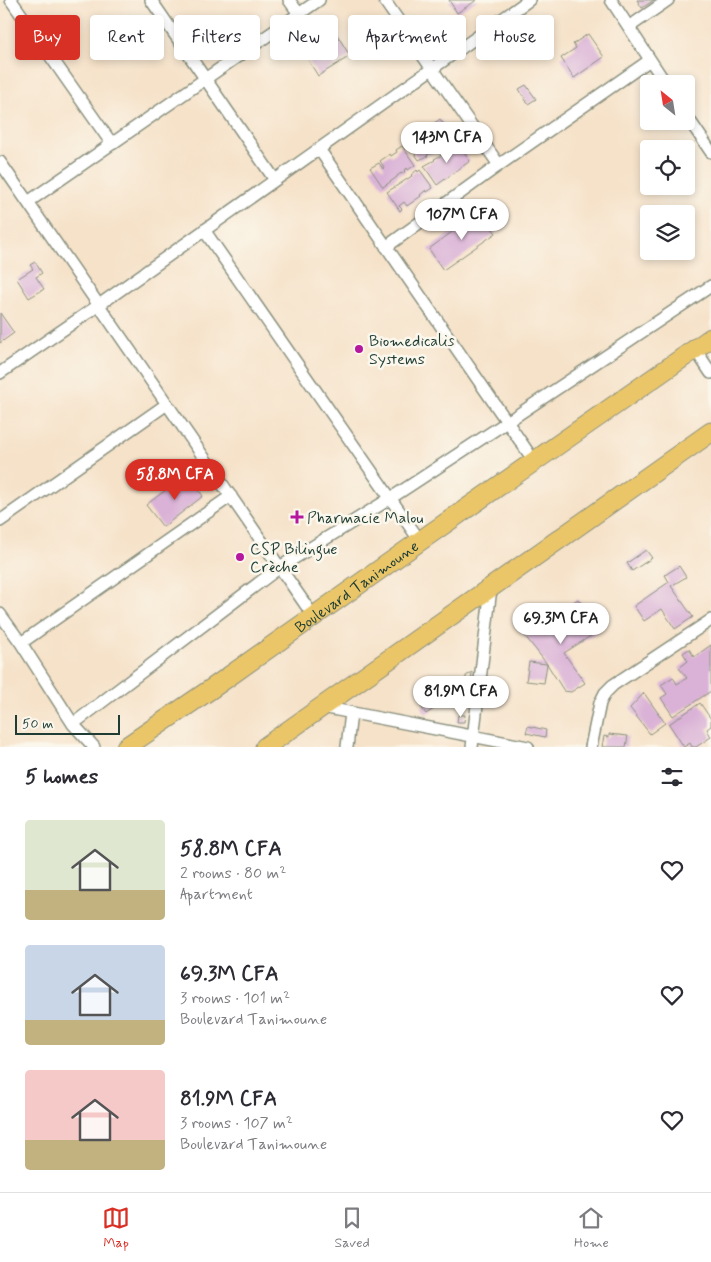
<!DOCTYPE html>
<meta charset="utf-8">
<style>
body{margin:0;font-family:Mynerve,sans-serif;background:#f7f7f7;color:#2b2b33;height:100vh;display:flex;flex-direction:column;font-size:19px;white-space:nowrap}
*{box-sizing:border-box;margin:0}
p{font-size:16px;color:#7c7c81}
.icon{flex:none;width:28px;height:28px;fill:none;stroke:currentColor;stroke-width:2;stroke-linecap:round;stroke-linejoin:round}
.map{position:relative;height:747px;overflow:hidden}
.details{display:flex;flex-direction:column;background:#fff;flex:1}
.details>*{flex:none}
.banner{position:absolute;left:15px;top:15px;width:681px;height:45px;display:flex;gap:10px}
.needle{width:32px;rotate:330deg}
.fabs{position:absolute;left:640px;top:75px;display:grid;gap:10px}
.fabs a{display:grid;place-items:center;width:55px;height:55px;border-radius:5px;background:#fff;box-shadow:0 2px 8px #0003;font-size:25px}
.scale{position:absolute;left:15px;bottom:12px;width:105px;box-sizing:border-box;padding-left:5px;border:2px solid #1f3d34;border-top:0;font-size:14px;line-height:18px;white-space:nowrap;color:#1f3d34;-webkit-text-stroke:4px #fbf7ec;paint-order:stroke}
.price{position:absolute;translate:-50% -42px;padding:0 11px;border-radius:18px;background:#fff;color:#222;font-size:16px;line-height:32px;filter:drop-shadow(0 1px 2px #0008)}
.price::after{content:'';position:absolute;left:50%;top:30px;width:15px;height:11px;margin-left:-8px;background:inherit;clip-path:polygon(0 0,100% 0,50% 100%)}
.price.selected{background:#d93025;color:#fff}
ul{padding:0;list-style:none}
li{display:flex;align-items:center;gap:15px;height:125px;padding:0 25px}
li span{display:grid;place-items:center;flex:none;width:140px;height:100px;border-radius:5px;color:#555}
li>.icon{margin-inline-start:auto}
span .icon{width:60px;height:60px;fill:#fffc;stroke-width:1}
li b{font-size:21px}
h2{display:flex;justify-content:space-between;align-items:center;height:60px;padding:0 25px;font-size:21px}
.tag{padding:0 18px;border-radius:5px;background:#fff;box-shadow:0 2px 8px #0003;font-size:18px;line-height:45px}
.tag.selected{background:#d93025;color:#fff}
.tab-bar{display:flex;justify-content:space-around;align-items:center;height:70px;border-top:1px solid #e1e1e2;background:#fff;font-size:14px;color:#7c7c81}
.tab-bar a{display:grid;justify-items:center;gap:2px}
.tab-bar .selected{color:#d93025}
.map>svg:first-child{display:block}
.building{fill:#dab2d7}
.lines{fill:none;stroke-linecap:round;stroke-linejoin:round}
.street-casing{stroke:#8a907e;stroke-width:14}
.primary-casing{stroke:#8a907e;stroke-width:21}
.street{stroke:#fff;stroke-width:11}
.primary{stroke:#ebc669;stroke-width:19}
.poi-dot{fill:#b5179e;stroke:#fbf7ec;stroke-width:2}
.labels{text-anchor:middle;stroke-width:5;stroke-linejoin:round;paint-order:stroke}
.poi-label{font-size:16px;fill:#1f3d34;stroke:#fbf7ec;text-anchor:start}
.street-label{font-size:16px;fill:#1f3d34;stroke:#fbf7ec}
</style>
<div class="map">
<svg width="711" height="747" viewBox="0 0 711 747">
<rect width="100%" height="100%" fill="#fbf7ec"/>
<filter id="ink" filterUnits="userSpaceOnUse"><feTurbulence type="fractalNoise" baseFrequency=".02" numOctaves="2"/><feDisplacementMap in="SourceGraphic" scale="10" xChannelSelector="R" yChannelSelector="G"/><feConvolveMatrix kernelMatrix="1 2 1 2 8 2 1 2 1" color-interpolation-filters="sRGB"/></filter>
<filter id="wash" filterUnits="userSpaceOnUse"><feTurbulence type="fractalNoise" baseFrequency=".0096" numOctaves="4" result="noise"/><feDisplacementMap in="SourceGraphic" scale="20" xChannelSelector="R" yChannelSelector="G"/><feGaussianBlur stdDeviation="1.12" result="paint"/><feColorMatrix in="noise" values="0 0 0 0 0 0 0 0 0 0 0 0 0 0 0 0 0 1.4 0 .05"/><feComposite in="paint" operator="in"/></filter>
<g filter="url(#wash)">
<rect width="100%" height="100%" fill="#f6e2c9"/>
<g id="blocks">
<path class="building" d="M449,0H477L457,13Z
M637,0H654L642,8Z
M328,20L350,56L318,76L296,40Z
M588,34L604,57L574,78L561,58L576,48L573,44Z
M526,85L536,99L528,104L519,89Z
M440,119L453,138L438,149L437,147L434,149L435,151L431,154L430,153L427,155L428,156L419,160L407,142L413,138L414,139L419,135V134Z
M457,143L470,161L437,185L424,166L435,160L434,159L442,155L441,154Z
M402,146L415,165L408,170L407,168L404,171L405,172L401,174V173L397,176V177L383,187L370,168L379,163L383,169L384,167L380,161L390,154L391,156L397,152L396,150Z
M417,170L418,172L420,170L433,188L427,192L426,190L420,195L421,196L407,206L404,202L399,206L402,209L400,211L387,192L412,176L411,175Z
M479,212L496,233L443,270L429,249Z
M35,262L42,273L36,277L44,289L29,298L17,279L33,269L30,265Z
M0,313L14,333L0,343Z
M187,474L203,496L163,527L146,505Z
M646,550L652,558L632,571L627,563Z
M679,566L686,577L671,586L693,617L675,629L662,609L644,621L634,606L669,582L665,575Z
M578,599L600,630L564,653L585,683L571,692L564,691L547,664L544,683L526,681L529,662L547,664L525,636Z
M711,645V691L673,716L661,698L667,694L661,685L673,677L677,684L687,678L679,668L688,661L683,653L689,649L694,657Z
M472,672L471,685H466V676Z
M459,681L464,689L426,714L421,707Z
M644,693L665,723L650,734L630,708Z
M700,703L711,719V726L707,729L711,737L696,747H692L690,743L684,747L669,724Z
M458,715H465L464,722H457Z
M528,726L546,730L545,737L526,733Z
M609,734L628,736L626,747H602L604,736L609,737Z"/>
</g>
</g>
<g filter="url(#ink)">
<use href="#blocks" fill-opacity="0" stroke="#8a907e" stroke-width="1"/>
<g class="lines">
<g class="street-casing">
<path id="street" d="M11,0L112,144
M151,0L275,180
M289,0L299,14
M384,0L499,165
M611,0L666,84
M629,27L668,0
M686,115L711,152
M319,149L534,461
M0,162L314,617
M28,202L319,0
M204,230L420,541
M386,247L499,165L650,60
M695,349L711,373
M0,373L99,305L529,0
M0,521L167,404
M0,614L21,643L73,724L94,747
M21,643L231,496
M322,707L528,747
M73,724L280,567L391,498L507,422L711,286
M347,747L351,713
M472,747L491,588
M591,747L600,703L605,693L613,685L711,620"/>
</g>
<g class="primary-casing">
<g id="primary">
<path id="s1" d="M126,747L214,687L420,541L711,338"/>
<path d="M265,747L711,432"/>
</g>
</g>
<use href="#street" class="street"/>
<use href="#primary" class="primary"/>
</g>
</g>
<g class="poi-dot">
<circle cx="359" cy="349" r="5"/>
<path d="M294.5 509.5h5v5h5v5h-5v5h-5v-5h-5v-5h5z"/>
<circle cx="240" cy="557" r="5"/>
</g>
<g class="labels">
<g class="poi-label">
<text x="369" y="346">Biomedicalis<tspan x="369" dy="18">Systems</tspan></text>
<text x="307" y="523">Pharmacie Malou</text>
<text x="250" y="554">CSP Bilingue<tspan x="250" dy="18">Crèche</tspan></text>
</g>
<g class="street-label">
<text dy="6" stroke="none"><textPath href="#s1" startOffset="281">Boulevard Tanimoune</textPath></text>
</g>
</g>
</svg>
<div class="fabs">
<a><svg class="needle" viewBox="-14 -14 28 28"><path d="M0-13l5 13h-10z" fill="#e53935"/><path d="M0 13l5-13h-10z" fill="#7c7c81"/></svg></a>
<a><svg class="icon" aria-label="locate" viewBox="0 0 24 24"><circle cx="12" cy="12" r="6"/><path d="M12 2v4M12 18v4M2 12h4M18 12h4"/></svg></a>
<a><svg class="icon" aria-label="layers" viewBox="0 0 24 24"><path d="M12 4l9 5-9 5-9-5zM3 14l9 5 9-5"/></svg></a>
</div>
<div class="scale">50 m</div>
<b class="price" style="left:447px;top:164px">143M CFA</b>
<b class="price" style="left:462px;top:241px">107M CFA</b>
<b class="price selected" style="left:175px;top:501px">58.8M CFA</b>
<b class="price" style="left:561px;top:645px">69.3M CFA</b>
<b class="price" style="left:461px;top:718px">81.9M CFA</b>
<div class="banner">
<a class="tag selected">Buy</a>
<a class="tag">Rent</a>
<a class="tag">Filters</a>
<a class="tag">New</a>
<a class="tag">Apartment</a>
<a class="tag">House</a>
</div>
</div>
<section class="details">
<h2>5 homes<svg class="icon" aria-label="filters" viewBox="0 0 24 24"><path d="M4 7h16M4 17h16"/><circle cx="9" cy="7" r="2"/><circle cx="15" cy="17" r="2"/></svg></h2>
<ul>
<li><span style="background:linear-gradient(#dfe7d0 70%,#c2b280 0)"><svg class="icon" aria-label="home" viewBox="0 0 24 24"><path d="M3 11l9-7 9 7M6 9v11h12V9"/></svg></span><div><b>58.8M CFA</b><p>2 rooms · 80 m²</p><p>Apartment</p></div><svg class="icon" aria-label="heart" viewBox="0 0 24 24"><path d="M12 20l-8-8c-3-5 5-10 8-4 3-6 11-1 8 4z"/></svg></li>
<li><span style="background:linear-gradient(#c9d6e8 75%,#c2b280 0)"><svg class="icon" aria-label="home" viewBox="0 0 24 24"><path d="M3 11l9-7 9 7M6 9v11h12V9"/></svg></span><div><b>69.3M CFA</b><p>3 rooms · 101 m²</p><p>Boulevard Tanimoune</p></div><svg class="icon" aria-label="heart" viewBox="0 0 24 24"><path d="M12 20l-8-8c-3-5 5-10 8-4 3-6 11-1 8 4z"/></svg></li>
<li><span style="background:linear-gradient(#f6c9c9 70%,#c2b280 0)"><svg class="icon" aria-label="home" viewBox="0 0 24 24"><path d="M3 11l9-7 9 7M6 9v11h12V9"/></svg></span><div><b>81.9M CFA</b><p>3 rooms · 107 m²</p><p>Boulevard Tanimoune</p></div><svg class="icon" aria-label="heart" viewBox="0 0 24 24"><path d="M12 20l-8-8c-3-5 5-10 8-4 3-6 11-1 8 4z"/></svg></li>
</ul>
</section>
<nav class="tab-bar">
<a class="selected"><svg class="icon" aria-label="map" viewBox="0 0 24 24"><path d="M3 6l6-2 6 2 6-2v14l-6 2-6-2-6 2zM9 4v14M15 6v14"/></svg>Map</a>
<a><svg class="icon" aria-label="saved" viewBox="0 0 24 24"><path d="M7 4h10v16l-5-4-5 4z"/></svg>Saved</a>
<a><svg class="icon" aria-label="home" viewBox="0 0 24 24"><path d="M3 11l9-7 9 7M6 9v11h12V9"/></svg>Home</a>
</nav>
